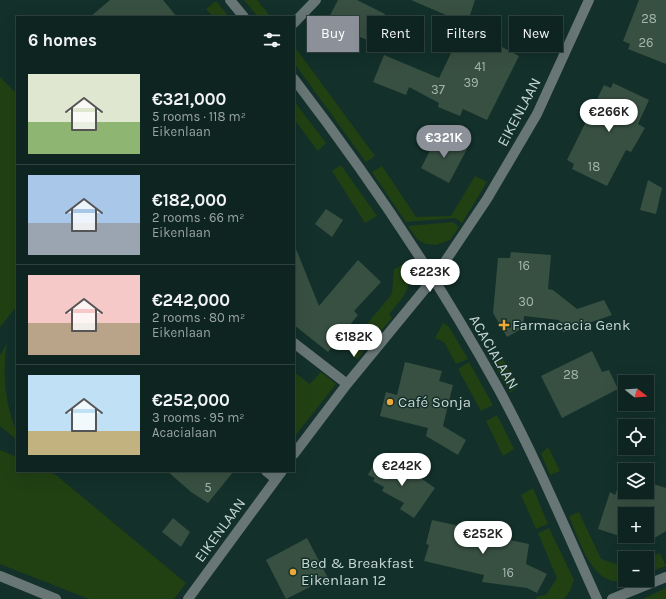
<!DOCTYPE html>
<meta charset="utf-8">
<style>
body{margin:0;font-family:Karla,sans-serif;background:#1c302d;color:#f1f3f6;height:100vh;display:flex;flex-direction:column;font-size:15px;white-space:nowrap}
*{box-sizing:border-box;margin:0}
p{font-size:13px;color:#9ba4a5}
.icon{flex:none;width:22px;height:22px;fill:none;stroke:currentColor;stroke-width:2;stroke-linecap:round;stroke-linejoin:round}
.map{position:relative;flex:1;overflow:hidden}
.drawer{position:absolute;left:16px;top:16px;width:279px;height:456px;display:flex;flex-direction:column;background:#0e2420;border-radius:0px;box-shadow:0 4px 16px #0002,0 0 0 1px #2e413e}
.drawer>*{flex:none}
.hud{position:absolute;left:307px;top:16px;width:299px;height:36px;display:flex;gap:8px}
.needle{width:26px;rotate:107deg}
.buttons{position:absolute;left:618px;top:375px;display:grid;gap:8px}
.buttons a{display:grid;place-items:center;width:36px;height:36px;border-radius:0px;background:#0e2420;box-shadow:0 4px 16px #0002,0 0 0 1px #2e413e;font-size:20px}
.price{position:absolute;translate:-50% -34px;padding:0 9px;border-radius:14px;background:#fff;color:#222;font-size:13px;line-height:26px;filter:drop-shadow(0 1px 2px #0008)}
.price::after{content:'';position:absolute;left:50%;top:24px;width:12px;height:9px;margin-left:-6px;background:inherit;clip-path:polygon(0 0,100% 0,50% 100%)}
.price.active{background:#8c9099;color:#fff}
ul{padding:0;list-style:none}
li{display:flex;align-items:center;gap:12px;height:100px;padding:0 12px}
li+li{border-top:1px solid #2e413e}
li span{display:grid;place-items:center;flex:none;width:112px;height:80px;border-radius:0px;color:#555}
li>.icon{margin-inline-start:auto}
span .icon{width:48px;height:48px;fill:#fffc;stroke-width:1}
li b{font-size:17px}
h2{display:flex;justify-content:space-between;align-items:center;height:48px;padding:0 12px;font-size:17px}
.chip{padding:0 14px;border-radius:0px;background:#0e2420;box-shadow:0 4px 16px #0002,0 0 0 1px #2e413e;font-size:14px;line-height:36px}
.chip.active{background:#8c9099;color:#fff}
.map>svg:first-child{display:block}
.green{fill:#214113}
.building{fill:#385042;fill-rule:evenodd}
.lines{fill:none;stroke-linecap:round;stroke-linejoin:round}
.minor{stroke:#687676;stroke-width:10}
.poi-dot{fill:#eca93a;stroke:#13302a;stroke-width:1.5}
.labels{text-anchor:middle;stroke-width:3;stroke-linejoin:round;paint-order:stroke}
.number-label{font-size:13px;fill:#a3b5af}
.street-label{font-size:15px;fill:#c7d7d3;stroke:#13302a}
.poi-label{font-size:15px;fill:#c7d7d3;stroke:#13302a;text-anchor:start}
</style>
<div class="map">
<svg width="666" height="599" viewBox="0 0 666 599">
<rect width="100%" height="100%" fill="#13302a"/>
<path class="green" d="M244,0H257L271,17H258Z
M216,1L229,17H213L206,9Z
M294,46L375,156L366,162L294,63Z
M0,77L17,94V306L0,327Z
M294,101L326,143L318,151L294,119Z
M341,165L377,216L365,223L332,171Z
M382,166L416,217L451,216L475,176L487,182L462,223L455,218L406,222L372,172Z
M453,222L459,227L450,240L436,245L425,244L417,239L408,226Z
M406,263C415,287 403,297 389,314L392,318L357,359L346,349L392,294L394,269Z
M443,323L449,327L468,359L456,364L444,342L435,338Z
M7,344C3,368 4,389 10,413C13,423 17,430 17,440L0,426V355Z
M501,356L518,386L510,393L493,362Z
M469,362L493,405L481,411L458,369Z
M294,372L310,384L321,372L336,384L294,437Z
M497,415L514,449L503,456L486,421Z
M548,447L560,471L550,475L541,454Z
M0,450L17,457V471H47L56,475L186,583L174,599H89L0,564Z
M533,488L548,524L536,529L521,495Z
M579,512L601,559L625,567V580H630C593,592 580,541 569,516Z
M549,528L574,580L570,591L564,599H537L536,597L546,595L557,578L538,533Z
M660,553L666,566L647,573V558Z
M666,588V599H643Z"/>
<path class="building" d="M110,0H163L177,17H90Z
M338,0H357L385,14L372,42L326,23Z
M411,0H475L467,24Z
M639,0H666V64L628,49L630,44L623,41Z
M457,23L519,56L487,120L463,109L460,116L438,107L439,103L409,87L406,95L373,82L384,55L439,78L454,47L450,36Z
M613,83L649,100L638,124L645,128L631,152L626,150L607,186L572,169L574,164L567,160L604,85L611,88Z
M438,135L467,149L449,183L421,168Z
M648,180L662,188L656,214L640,210Z
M326,209L343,220L332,237L315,224Z
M294,244L319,306L358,260L381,282L354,311L358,315L328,352L294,325Z
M511,252L551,255L548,289L553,290L577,309L604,300L612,315L563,332L559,320L524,316L523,328L507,337L493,313L498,258H510Z
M592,351L602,372L609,370L618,389L562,418L541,376Z
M405,362L442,371L439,381L453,385L443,426L466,440L458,455L426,436L428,428L380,416L386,392L397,395Z
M377,458L414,478L415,474L435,488L414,518L400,509L404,503L382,491L384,487L373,481L375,478L368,475Z
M167,471H234L208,503L191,492Z
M623,473L625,474V492H647V482L666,488V531L651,540L638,542L598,529L610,492L615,495ZM625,514H647V536H625Z
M173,518L190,532L181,547L162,532Z
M432,520L478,530L479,528L512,535L510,540L529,544L526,564L547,574L537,593L527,588L482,582L484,575L424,561L429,545L426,544Z
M307,538L328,578L286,599L266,560Z"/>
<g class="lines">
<path class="minor" d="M230,0L244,17
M294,23L316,0
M294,79C369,177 438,279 498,388C535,456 565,528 597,599
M294,343L347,384
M294,454L347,384L434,278L487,199L537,114L589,0
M266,471L276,479
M0,576L56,599
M188,599L282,471
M612,599L666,577"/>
</g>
<g class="poi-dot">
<path d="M502 319h4v4h4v4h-4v4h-4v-4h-4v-4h4z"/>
<circle cx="390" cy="402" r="4"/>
<circle cx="293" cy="572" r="4"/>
</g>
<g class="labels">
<g class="number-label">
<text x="649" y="23">28</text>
<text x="646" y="47">26</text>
<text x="480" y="71">41</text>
<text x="471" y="87">39</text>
<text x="438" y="94">37</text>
<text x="594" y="171">18</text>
<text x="524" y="270">16</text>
<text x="526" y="306">30</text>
<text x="571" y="379">28</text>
<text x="208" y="492">5</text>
<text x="508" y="577">16</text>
</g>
<g class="street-label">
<text transform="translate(519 112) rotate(-62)" y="5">EIKENLAAN</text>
<text transform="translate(494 352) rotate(60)" y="5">ACACIALAAN</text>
<text transform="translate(220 530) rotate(-54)" y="5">EIKENLAAN</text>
</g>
<g class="poi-label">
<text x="512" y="330">Farmacacia Genk</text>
<text x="398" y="407">Café Sonja</text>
<text x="301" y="568">Bed &amp; Breakfast<tspan x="301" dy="17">Eikenlaan 12</tspan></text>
</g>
</g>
</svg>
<div class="buttons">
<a><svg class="needle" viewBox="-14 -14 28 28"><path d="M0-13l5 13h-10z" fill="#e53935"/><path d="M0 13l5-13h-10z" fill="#9ba4a5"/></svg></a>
<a><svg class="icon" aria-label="locate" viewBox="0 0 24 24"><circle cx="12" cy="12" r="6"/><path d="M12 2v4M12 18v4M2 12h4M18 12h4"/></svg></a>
<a><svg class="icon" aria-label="layers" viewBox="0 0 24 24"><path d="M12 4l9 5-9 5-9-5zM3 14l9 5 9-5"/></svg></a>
<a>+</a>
<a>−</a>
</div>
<b class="price" style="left:609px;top:133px">€266K</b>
<b class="price active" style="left:444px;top:159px">€321K</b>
<b class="price" style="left:430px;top:293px">€223K</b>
<b class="price" style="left:354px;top:358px">€182K</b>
<b class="price" style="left:402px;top:487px">€242K</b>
<b class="price" style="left:483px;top:555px">€252K</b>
<div class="hud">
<a class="chip active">Buy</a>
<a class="chip">Rent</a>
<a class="chip">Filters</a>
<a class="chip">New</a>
</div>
<section class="drawer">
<h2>6 homes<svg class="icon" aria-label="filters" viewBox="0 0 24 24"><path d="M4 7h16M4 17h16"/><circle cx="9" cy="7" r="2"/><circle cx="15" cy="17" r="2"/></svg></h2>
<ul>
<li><span style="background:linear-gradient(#dfe7d0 60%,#8fb573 0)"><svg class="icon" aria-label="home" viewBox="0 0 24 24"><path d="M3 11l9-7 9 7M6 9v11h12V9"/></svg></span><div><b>€321,000</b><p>5 rooms · 118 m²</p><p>Eikenlaan</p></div></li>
<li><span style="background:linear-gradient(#a9c7e8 60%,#9aa5b1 0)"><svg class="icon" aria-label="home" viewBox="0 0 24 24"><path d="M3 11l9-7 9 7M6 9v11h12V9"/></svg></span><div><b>€182,000</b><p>2 rooms · 66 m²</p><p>Eikenlaan</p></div></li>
<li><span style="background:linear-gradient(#f6c9c9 60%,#b9a48a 0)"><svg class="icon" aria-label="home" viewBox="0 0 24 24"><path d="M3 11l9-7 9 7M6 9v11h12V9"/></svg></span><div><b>€242,000</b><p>2 rooms · 80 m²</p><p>Eikenlaan</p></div></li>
<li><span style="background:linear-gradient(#bfe0f5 70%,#c2b280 0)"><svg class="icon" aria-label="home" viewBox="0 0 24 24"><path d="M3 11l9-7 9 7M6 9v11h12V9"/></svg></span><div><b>€252,000</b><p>3 rooms · 95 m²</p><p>Acacialaan</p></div></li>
</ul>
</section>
</div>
